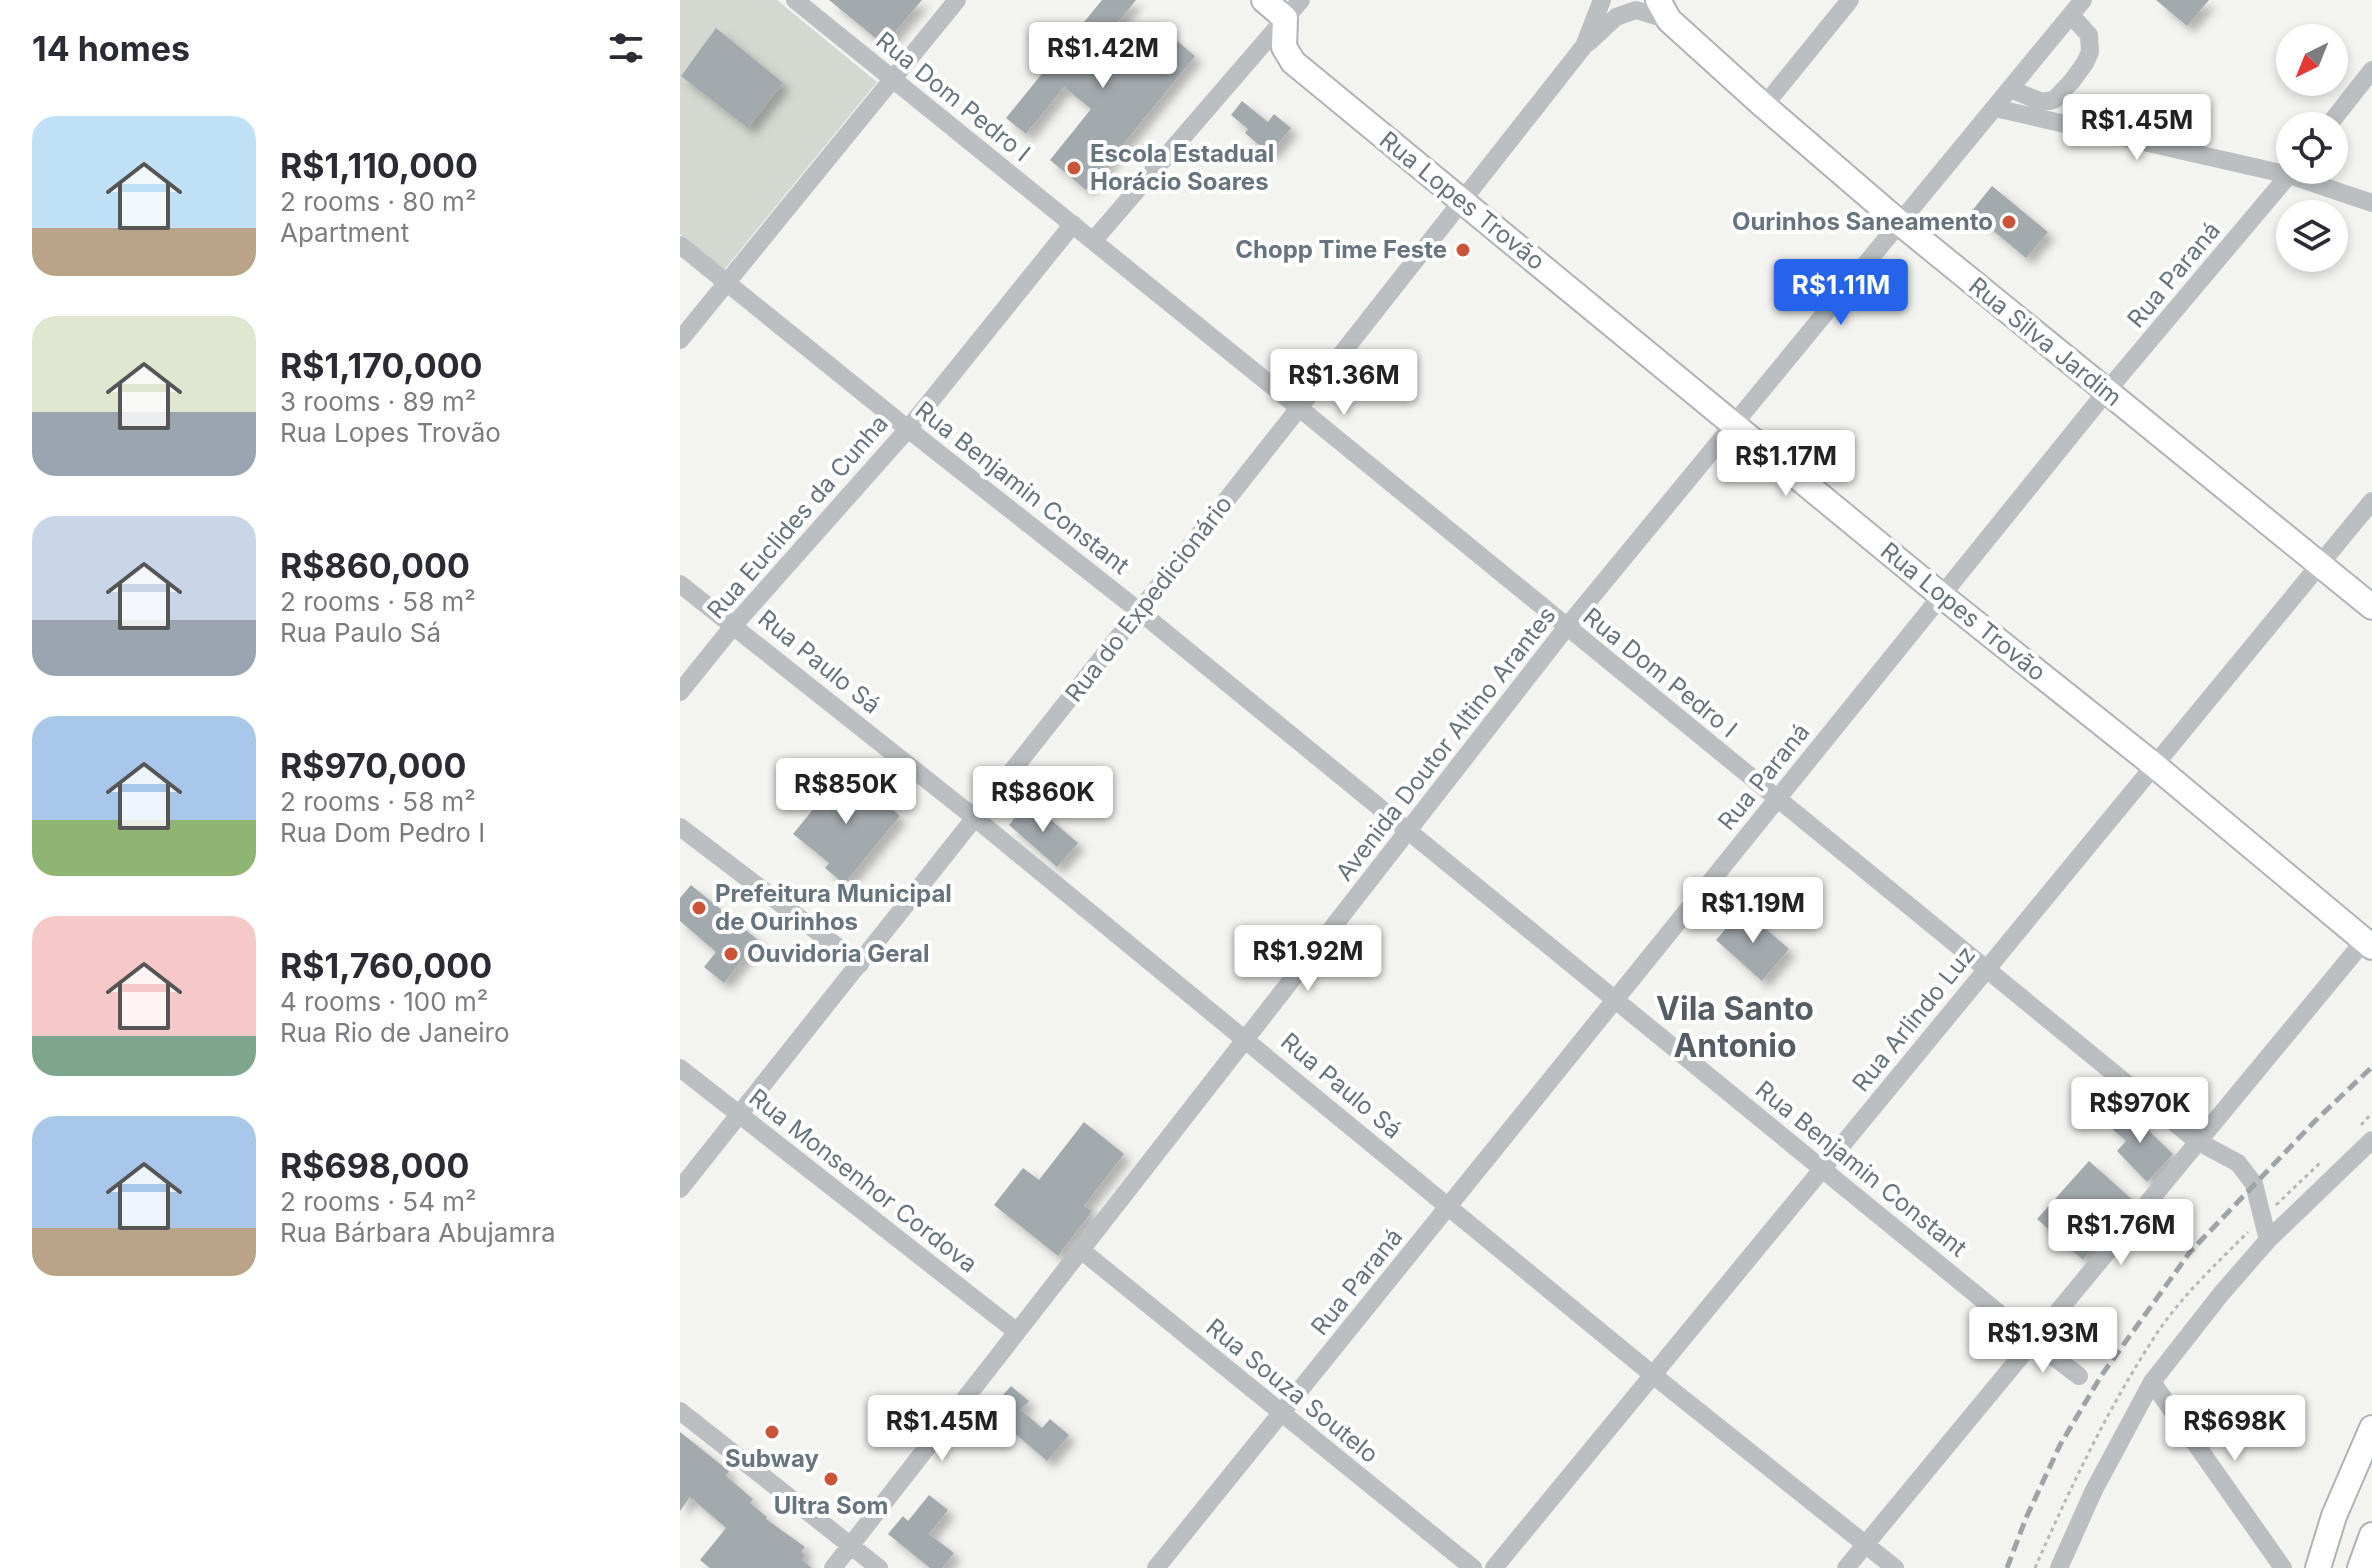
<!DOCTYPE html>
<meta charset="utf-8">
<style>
body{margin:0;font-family:Inter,sans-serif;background:#f2f2f3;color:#2b2b33;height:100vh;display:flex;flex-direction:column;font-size:30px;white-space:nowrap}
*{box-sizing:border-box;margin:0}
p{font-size:26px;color:#7c7c81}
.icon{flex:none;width:44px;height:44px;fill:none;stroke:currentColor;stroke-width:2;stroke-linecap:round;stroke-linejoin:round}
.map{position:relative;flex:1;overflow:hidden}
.details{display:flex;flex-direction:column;background:#fff;width:680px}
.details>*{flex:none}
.needle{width:52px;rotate:223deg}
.fabs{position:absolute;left:1596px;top:24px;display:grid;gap:16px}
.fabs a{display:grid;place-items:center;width:72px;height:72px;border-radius:50%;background:#fff;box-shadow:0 4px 12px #0003;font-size:40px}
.price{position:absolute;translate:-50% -68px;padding:0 18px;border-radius:8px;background:#fff;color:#222;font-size:26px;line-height:52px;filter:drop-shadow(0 2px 4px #0008)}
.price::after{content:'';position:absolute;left:50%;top:48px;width:24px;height:18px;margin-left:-12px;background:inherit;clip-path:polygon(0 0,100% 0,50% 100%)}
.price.selected{background:#2563eb;color:#fff}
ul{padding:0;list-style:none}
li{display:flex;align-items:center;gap:24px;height:200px;padding:0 32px}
li span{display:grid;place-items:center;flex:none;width:224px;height:160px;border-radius:24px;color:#555}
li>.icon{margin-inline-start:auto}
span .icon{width:96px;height:96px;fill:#fffc;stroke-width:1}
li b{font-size:34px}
h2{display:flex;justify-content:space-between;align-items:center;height:96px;padding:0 32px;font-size:34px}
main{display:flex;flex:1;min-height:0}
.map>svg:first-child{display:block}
.green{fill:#d3d8d0}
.building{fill:#a3aaae;filter:url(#shadow)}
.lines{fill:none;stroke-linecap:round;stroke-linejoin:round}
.major-casing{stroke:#afb3b6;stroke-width:28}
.path{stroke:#b5b8ba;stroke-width:3;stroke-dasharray:4 4;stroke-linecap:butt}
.minor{stroke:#bbbfc1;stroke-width:18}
.major{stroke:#fff;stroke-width:24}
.rail{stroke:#9da3a7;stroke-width:5;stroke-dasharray:12 6;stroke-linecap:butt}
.poi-dot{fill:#cb5338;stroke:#fff;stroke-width:3}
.labels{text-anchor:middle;stroke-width:8;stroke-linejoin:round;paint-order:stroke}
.street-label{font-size:24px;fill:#66747d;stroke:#fff}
.poi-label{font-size:24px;font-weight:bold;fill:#66747d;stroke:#fff;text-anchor:start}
.district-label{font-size:32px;font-weight:bold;fill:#535d63;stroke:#fff}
</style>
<main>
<section class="details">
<h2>14 homes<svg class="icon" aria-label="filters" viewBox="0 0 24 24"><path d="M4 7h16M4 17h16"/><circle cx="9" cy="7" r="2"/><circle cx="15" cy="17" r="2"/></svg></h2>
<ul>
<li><span style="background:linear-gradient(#bfe0f5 70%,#b9a48a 0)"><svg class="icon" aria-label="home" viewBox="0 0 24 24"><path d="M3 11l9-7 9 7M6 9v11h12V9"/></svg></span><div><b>R$1,110,000</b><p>2 rooms · 80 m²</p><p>Apartment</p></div></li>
<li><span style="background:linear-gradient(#dfe7d0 60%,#9aa5b1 0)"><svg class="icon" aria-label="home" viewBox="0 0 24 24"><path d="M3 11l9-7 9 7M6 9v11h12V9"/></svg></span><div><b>R$1,170,000</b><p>3 rooms · 89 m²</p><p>Rua Lopes Trovão</p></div></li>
<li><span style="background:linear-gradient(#c9d6e8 65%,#9aa5b1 0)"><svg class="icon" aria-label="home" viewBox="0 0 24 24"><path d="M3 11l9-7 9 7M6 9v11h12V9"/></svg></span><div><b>R$860,000</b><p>2 rooms · 58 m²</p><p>Rua Paulo Sá</p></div></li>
<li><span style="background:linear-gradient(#a9c7e8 65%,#8fb573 0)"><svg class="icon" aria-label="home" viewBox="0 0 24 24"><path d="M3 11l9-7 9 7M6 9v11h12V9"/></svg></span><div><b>R$970,000</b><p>2 rooms · 58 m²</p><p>Rua Dom Pedro I</p></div></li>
<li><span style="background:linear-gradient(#f6c9c9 75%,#7fa58c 0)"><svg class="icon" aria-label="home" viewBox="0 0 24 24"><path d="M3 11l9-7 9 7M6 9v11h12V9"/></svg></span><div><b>R$1,760,000</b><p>4 rooms · 100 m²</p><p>Rua Rio de Janeiro</p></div></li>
<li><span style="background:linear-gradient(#a9c7e8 70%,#b9a48a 0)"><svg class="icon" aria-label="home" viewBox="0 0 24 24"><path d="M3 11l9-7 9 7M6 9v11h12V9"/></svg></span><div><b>R$698,000</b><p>2 rooms · 54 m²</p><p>Rua Bárbara Abujamra</p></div></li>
</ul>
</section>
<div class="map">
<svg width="1692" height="1568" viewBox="0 0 1692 1568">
<defs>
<filter id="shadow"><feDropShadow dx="7" dy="7" stdDeviation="4" flood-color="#0004"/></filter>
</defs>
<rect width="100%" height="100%" fill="#f3f3f0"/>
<path class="green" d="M0,0H97L197,82L44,270L0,234Z"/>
<path class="building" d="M149,0H242L204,45Z
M422,0H456L417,48L440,67L475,23L515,56L406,190L370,160L411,109L384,87L346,134L326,118Z
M1476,0H1529L1507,26Z
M36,28L103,83L68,128L1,76Z
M562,101L588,122L594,114L611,128L590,154L565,133L568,129L551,115Z
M1312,186L1368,232L1346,258L1291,212Z
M165,770L220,816L164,884L145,868L149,863L113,834Z
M349,801L398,843L377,867L329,825Z
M11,885L78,940L44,983L24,967L36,952L0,921V898Z
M1063,909L1109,949L1082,981L1036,940Z
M1444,1107L1493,1154L1467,1182L1437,1151L1446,1141L1428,1125Z
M404,1122L444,1154L404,1206L412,1211L378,1256L314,1205L343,1168L359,1180Z
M1409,1161L1454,1201L1403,1260L1357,1219Z
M331,1386L349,1401L341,1410L362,1428L370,1419L389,1435L367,1461L309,1411Z
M0,1432L49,1471L46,1476L73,1499L70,1503L87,1517L86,1519L125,1547L121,1552L125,1556L122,1560L132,1568H30L20,1560L46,1528L10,1497L0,1511Z
M249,1495L268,1510L249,1534L274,1553L262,1568H250L208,1534L223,1516L228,1521Z"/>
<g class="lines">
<g class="major-casing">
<path id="major" d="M584,0L605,18L604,47L613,62L1262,596L1474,765L1692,947
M978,0L989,20L1084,106L1220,223L1692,607
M1638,1568L1654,1516L1692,1428
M1680,1568L1692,1535"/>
</g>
<path class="path" d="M1681,1125L1692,1113
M1596,1205L1640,1163
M1355,1568C1390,1488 1429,1406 1477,1333C1502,1296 1536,1264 1568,1232"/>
<path class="minor" d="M115,0C585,377 1050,761 1517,1141L1558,1163L1574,1184L1588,1240
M908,43L936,17L956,10L989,20
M1330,89L1362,102L1374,100L1392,81L1405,63L1410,52L1409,35L1391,15
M1084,106L1170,0
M1315,108L1609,175L1692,203
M1648,126L1692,70
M413,241L621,0
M0,245L228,429L459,611L1353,1341L1399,1376
M0,340L277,0
M0,584L295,818L973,1375L1215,1568
M0,692L54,625L228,429L393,224
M0,827L180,964
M0,1068L337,1332
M0,1189L459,611L904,46L922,0
M401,1250L793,1568
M1472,1382L1603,1568
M0,1411L199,1568
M153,1568L886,628L1403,0
M476,1568L1426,392L1613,170
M814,1568L1692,501
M1166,1568L1684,941
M1379,1568L1414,1490L1472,1382L1541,1294L1588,1240L1692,1140"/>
<use href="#major" class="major"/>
<path class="rail" d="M1327,1568L1346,1518L1380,1445L1421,1376L1510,1252L1636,1120L1692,1067"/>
</g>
<g class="poi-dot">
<circle cx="394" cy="168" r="8"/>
<circle cx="1329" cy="222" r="8"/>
<circle cx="783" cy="250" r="8"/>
<circle cx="19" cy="908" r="8"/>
<circle cx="51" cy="954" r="8"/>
<circle cx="92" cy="1432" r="8"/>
<circle cx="151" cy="1479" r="8"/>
</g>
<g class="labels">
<g class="street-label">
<text transform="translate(273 97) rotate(39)" y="8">Rua Dom Pedro I</text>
<text transform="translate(782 201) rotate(39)" y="8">Rua Lopes Trovão</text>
<text transform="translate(1494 275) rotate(-50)" y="8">Rua Paraná</text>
<text transform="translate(1365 342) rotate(39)" y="8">Rua Silva Jardim</text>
<text transform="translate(342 488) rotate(38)" y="8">Rua Benjamin Constant</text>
<text transform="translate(118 517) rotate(-49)" y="8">Rua Euclides da Cunha</text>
<text transform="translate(469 599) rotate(-52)" y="8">Rua do Expedicionário</text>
<text transform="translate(1283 612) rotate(39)" y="8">Rua Lopes Trovão</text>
<text transform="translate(139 662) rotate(39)" y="8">Rua Paulo Sá</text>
<text transform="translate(980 673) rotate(39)" y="8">Rua Dom Pedro I</text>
<text transform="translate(766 744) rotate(-52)" y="8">Avenida Doutor Altino Arantes</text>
<text transform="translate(1084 777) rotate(-51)" y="8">Rua Paraná</text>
<text transform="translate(1234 1019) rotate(-51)" y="8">Rua Arlindo Luz</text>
<text transform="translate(661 1086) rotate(40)" y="8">Rua Paulo Sá</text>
<text transform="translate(1181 1169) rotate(39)" y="8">Rua Benjamin Constant</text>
<text transform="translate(183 1181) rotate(38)" y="8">Rua Monsenhor Cordova</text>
<text transform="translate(677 1282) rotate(-51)" y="8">Rua Paraná</text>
<text transform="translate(612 1391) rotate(39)" y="8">Rua Souza Soutelo</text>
</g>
<g class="poi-label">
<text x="410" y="162">Escola Estadual<tspan x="410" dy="28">Horácio Soares</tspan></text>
<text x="1313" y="230" text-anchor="end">Ourinhos Saneamento</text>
<text x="767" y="258" text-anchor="end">Chopp Time Feste</text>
<text x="35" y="902">Prefeitura Municipal<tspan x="35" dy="28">de Ourinhos</tspan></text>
<text x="67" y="962">Ouvidoria Geral</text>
<text x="92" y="1467" text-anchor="middle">Subway</text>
<text x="151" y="1514" text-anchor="middle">Ultra Som</text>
</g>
<g class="district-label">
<text x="1055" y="1020">Vila Santo<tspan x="1055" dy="37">Antonio</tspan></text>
</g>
</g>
</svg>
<div class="fabs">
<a><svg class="needle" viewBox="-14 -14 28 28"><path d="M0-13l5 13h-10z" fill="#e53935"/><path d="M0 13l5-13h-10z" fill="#7c7c81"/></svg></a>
<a><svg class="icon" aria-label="locate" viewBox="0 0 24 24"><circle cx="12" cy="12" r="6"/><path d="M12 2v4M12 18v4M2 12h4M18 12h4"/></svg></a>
<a><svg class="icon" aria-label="layers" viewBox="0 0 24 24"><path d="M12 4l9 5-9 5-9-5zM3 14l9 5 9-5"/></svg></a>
</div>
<b class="price" style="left:423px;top:90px">R$1.42M</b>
<b class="price" style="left:1457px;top:162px">R$1.45M</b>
<b class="price selected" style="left:1161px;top:327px">R$1.11M</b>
<b class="price" style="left:664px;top:417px">R$1.36M</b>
<b class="price" style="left:1106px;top:498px">R$1.17M</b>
<b class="price" style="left:166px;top:826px">R$850K</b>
<b class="price" style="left:363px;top:834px">R$860K</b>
<b class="price" style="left:1073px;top:945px">R$1.19M</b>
<b class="price" style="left:628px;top:993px">R$1.92M</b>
<b class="price" style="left:1460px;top:1145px">R$970K</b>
<b class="price" style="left:1441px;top:1267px">R$1.76M</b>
<b class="price" style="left:1363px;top:1375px">R$1.93M</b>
<b class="price" style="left:262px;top:1463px">R$1.45M</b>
<b class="price" style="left:1555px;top:1463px">R$698K</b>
</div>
</main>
